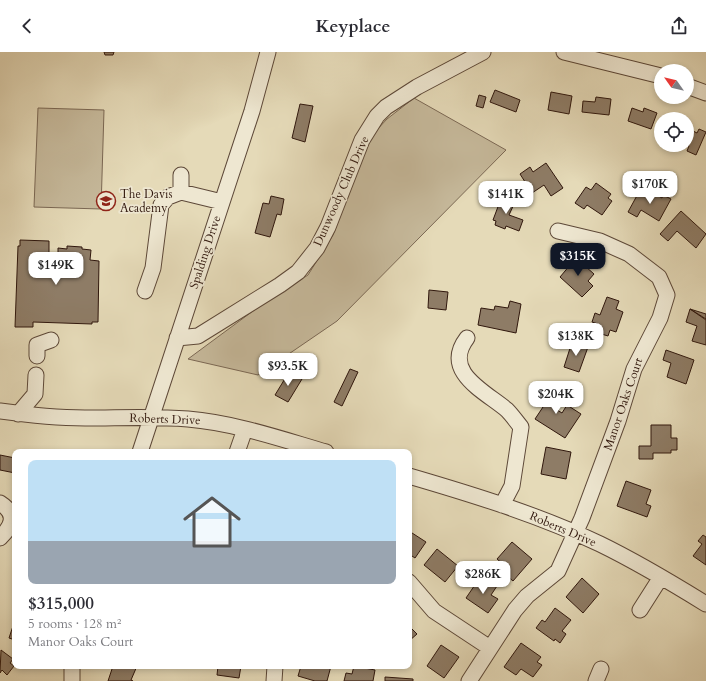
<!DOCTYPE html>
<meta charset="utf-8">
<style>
body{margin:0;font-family:Cardo,serif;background:#f2f2f3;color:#2b2b33;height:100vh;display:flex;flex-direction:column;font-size:15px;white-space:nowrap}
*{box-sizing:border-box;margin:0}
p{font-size:13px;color:#7c7c81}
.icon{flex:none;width:22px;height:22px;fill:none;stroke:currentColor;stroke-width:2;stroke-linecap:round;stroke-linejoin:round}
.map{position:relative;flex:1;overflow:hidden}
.sheet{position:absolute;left:12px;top:397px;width:400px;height:220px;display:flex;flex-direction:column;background:#fff;border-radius:8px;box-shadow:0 2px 6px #0003}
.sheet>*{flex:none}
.needle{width:26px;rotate:304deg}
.controls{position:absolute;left:654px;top:12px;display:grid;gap:8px}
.controls a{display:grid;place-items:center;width:40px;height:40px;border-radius:50%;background:#fff;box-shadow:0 2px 6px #0003;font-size:20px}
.price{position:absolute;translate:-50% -34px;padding:0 9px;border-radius:8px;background:#fff;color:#222;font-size:13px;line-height:26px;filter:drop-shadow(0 1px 2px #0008)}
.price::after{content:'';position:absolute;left:50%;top:24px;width:12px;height:9px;margin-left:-6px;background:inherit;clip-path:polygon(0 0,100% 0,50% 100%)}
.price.current{background:#111827;color:#fff}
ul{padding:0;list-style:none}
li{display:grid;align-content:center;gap:8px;height:212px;padding:0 16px}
li span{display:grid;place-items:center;height:124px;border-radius:8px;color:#555}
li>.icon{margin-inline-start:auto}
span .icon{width:72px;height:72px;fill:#fffc;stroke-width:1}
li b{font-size:17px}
header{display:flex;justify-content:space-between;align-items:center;height:52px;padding:0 16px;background:#fff;font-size:18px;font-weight:700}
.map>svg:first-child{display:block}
.green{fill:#c6b99b;stroke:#7b6854}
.building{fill:#8e7c66;stroke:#30170d}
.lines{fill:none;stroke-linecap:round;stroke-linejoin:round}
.minor-casing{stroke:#5d4838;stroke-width:17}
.minor{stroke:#eee7d1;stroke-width:15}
.labels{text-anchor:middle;stroke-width:3.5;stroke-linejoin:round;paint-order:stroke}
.street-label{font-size:12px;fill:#30170d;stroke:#eee7d1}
.poi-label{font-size:12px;fill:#30170d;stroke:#eee7d1;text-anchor:start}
</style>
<header><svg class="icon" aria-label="back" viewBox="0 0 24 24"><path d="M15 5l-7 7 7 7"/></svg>Keyplace<svg class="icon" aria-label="share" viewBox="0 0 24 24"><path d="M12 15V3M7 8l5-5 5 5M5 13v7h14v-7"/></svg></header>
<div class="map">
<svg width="706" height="629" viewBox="0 0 706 629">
<rect width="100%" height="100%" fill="#e5dab8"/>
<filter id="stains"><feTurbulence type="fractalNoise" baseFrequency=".005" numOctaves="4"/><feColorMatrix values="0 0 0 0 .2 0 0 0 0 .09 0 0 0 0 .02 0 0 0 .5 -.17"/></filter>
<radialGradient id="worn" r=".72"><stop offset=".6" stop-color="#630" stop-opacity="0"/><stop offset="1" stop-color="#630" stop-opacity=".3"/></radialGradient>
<path class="green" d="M414,46L506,98L337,269L258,323L188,307L257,256L308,223L333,183L362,103L374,81L387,67Z
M38,56L104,58L101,157L34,155Z"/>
<path class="building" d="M104,0H114L113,3H105Z
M495,38L520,48L516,60L490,50Z
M551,40L572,44L569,62L548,58Z
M479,43L486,45L483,56L476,54Z
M596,45L611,47L609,63L582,60L583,49L595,50Z
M300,52L313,54L305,90L292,86Z
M632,56L643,60L644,56L657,61L651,77L628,69Z
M687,76L697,81L699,77L706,80L696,103L687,99L689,94L687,93Z
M546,111L563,136L551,144L544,133L532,141L520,122L530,115L533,120Z
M596,131L611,142L608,146L612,149L602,163L587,153L584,157L575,151L586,135L591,138Z
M640,138L653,146L655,142L662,146L663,143L671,147L659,169L641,158L637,165L628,160Z
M271,144L284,147L281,163L277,162L270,185L255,181L263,151L269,152Z
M498,144L515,150L509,163L523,168L519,179L506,174L505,177L495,173L496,169L493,168L499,152L495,151Z
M681,159L706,182L696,196L677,179L668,189L660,182Z
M20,188L49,189V207H58V196L67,197V194L82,195V197L91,198L90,208L99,209L98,270H92V272L33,270V275H15L18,194H20Z
M576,206L594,222L588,229L593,234L582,245L560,225Z
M429,238L448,240L446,258L428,256Z
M607,245L619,249L616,257L623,260L616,280L610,278L608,284L595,280L598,272L592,270L595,261L600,263Z
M510,249L521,252L516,281L478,273L481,256L494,258L495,254L508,256Z
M690,257L706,262V267Z
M690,257L706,268V293L692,289L697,274L686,270Z
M572,290L588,295L579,320L564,315Z
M666,298L694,308L686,332L667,325L671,311L663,308Z
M350,317L358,320L342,354L334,350Z
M289,320L302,327L288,350L275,343Z
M544,338L559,348L554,356L562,361L567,353L581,362L565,386L535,367L543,355L536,351Z
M651,373H671V386H677V398H671V401H653V407H639V394H651Z
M546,395L571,400L566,427L541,422Z
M0,403L15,406V421L0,418Z
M626,429L651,438L646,452L651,454L647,465L617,454Z
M409,479L426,490L415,506L409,502Z
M703,483L706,485V513L693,504L702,492L698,489Z
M512,490L532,507L513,529L500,518L504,513L497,507Z
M437,497L458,514L445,530L424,513Z
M481,524L497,534L491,543L498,547L488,561L466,546Z
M582,526L599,542L583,561L566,545Z
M555,556L571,568L562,579L566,582L560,591L555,587L554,589L536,576L542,568L545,570Z
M15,568V588L9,586Z
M409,574L417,582L409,589Z
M521,591L541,605L537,610L542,613L533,625L521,617L516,623L504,615Z
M441,593L459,605L444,626L427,614Z
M1,598L13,607L10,611L14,614L7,623L2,618L0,621Z
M113,614H137L131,628L133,629H108Z
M218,614H241L239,626L217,623Z
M301,614H331L327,629H315L298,624Z
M354,614L375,618L373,629H344L346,621L352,622Z
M385,625L413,627V629H385Z"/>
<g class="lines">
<g class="minor-casing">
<path id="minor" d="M564,0L661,24
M687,34L706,41
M181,123V140
M145,239L153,216L161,153L168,145L181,140L222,150
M177,286L198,284L280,233L298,220L317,196L328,175L362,88L377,64L386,55L417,35L483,0
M467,286C441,320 486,340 507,358C512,363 516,369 521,375L512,434L502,453
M37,304V293L51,288
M0,359C28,363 56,366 85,366C119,366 154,364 188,367C235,371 281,387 326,400
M18,362L35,342L36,323
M140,400L252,59L268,0
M237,400L245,377
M409,424C474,443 539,463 600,492C637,510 672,531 706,552
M0,451C17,462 13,473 0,486
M409,530L434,559L490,596
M640,558L661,525
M72,614V629
M274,629L275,614
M469,629L515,558L527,544L558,519L582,466L618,369L634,317L660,266L667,243L659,225L629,202L600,189L558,179
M596,629L601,617"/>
</g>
<use href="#minor" class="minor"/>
</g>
<defs>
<g id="school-ring" transform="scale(1)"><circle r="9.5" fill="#eee7d1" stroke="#8f2418" stroke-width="1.5"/><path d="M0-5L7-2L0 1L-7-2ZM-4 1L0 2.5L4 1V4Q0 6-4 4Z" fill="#8f2418"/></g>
</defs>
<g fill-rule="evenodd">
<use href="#school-ring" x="106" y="149"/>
</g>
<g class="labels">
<g class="street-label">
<text transform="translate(341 139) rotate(-66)" y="4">Dunwoody Club Drive</text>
<text transform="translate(205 200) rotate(-72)" y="4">Spalding Drive</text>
<text transform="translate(623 352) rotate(-71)" y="4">Manor Oaks Court</text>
<text transform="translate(165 367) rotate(2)" y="4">Roberts Drive</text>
<text transform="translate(563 477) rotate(23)" y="4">Roberts Drive</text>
</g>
<g class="poi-label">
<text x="120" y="146">The Davis<tspan x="120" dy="14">Academy</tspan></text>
</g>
</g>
<rect width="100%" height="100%" filter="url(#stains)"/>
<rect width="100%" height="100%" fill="url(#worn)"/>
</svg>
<div class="controls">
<a><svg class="needle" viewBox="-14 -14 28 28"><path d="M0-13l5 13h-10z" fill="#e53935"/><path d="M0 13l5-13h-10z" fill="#7c7c81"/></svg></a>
<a><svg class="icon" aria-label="locate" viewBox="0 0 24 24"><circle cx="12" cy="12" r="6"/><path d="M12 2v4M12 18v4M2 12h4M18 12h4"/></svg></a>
</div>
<b class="price" style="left:650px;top:153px">$170K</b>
<b class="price" style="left:506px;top:163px">$141K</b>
<b class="price current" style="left:578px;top:225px">$315K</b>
<b class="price" style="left:56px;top:234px">$149K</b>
<b class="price" style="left:576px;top:305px">$138K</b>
<b class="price" style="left:288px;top:335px">$93.5K</b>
<b class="price" style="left:556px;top:363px">$204K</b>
<b class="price" style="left:483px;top:543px">$286K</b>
<section class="sheet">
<ul>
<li><span style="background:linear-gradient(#bfe0f5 65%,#9aa5b1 0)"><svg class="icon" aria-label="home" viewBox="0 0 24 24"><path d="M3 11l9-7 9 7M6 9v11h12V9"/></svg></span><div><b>$315,000</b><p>5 rooms · 128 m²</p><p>Manor Oaks Court</p></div></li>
</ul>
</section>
</div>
